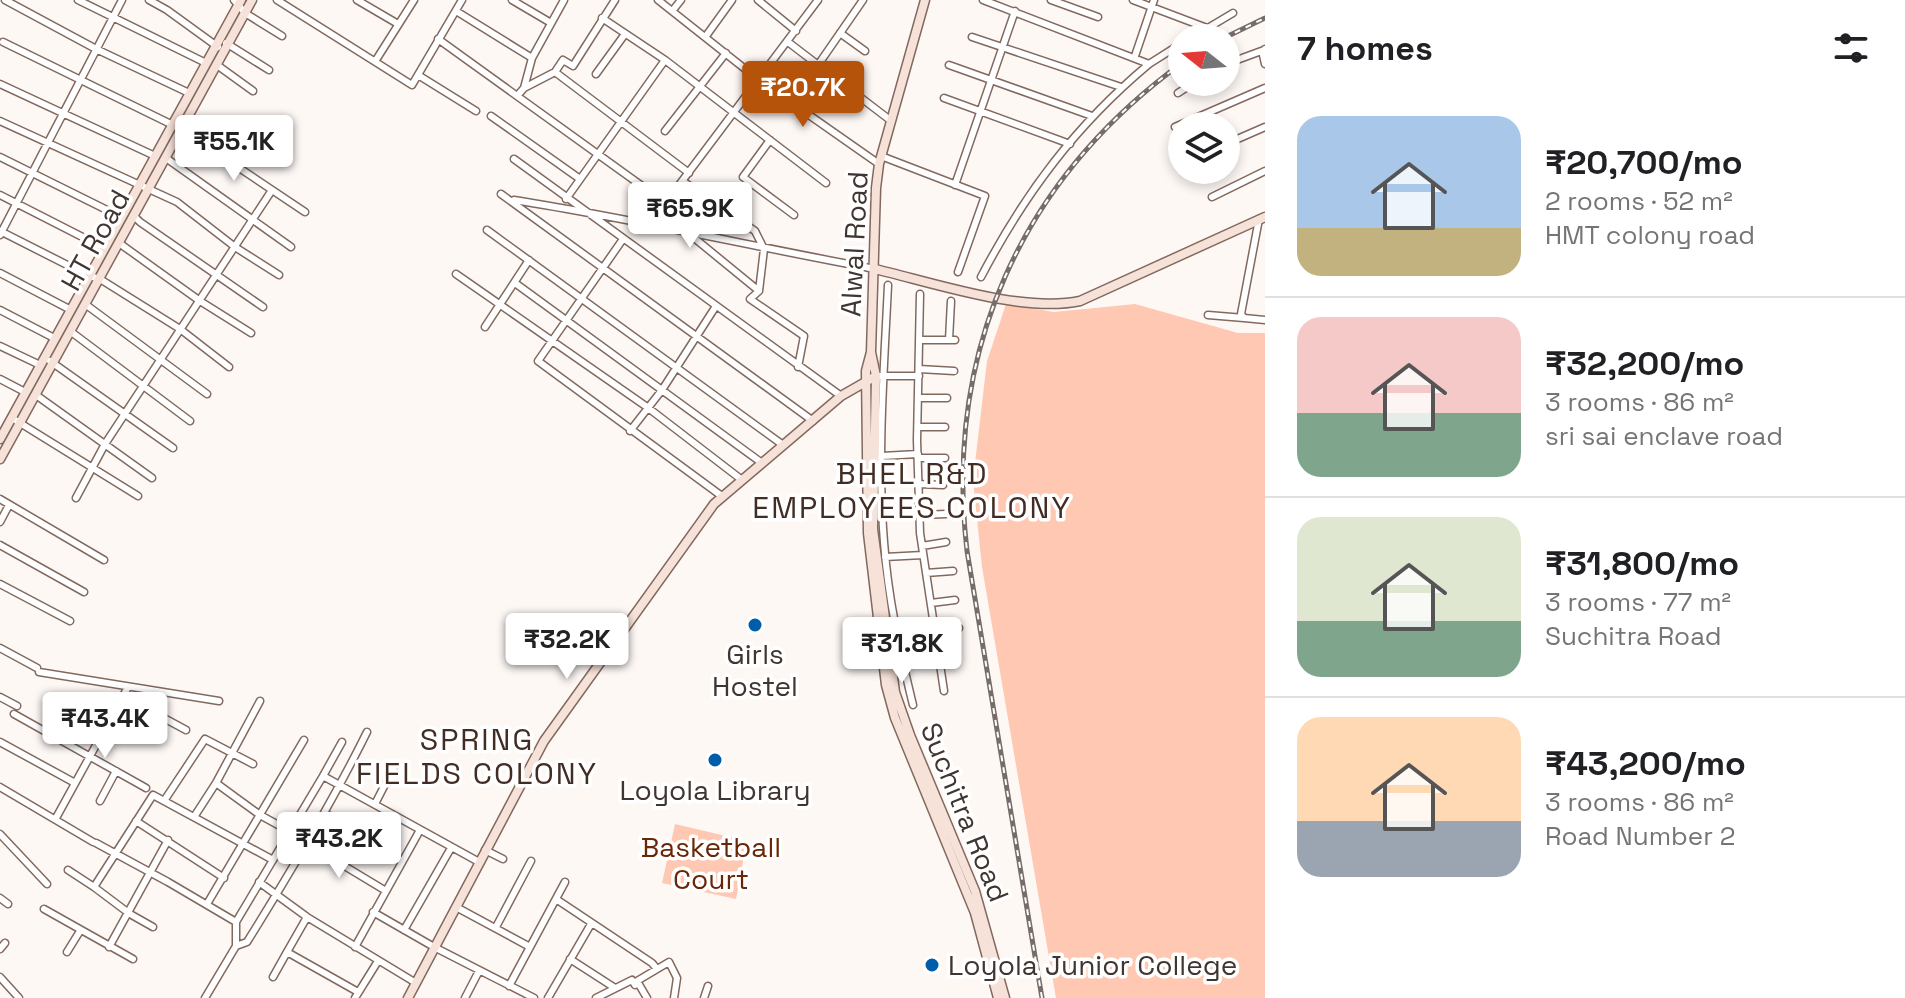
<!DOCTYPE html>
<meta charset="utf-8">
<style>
body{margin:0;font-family:"Space Grotesk",sans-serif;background:#f2f2f2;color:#202124;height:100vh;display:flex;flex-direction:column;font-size:30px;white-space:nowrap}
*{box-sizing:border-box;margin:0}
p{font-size:26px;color:#757577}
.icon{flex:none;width:44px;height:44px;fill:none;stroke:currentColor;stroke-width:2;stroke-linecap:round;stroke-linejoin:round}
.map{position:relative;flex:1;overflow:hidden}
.drawer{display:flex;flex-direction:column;background:#fff;width:640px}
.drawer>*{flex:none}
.needle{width:52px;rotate:287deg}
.controls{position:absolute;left:1168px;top:24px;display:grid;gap:16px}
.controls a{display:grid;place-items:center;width:72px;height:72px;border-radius:50%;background:#fff;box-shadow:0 4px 12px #0003;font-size:40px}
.price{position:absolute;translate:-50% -68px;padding:0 18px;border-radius:8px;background:#fff;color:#222;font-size:26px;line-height:52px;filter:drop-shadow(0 2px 4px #0008)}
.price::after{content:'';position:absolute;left:50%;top:48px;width:24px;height:18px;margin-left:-12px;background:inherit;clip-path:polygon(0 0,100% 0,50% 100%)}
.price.selected{background:#b45309;color:#fff}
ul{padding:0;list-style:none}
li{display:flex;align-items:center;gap:24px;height:200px;padding:0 32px}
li+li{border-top:2px solid #e0e0e0}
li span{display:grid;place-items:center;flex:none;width:224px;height:160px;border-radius:24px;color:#555}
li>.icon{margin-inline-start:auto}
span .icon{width:96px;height:96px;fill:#fffc;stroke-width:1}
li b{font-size:34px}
h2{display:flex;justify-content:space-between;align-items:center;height:96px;padding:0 32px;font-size:34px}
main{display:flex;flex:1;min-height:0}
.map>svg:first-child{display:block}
.green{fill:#fec8b3}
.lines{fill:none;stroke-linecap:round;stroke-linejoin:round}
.street-casing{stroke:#82695f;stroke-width:9}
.secondary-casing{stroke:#82695f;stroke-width:11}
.street{stroke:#fff;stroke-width:6}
.secondary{stroke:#f7e2d9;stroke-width:8}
.rail-casing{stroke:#766c68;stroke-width:5}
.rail{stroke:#fff;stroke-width:2;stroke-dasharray:6;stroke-linecap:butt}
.poi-dot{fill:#015daa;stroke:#fff;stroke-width:3}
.labels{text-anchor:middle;stroke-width:7;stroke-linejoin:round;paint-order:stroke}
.street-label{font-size:28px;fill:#403530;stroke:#fff}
.poi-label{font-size:28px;fill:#403530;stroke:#fff}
.park-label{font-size:28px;fill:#6a2705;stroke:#fff}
.neighbourhood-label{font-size:30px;letter-spacing:2px;fill:#422c23;stroke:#fff}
</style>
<main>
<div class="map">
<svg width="1265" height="998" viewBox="0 0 1265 998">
<rect width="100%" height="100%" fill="#fef8f5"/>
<path class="green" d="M1006,304L1054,312L1135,304L1238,333H1265V998H1056L982,567L973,480L987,361Z
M675,824L747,841L736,899L662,883Z"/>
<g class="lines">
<g class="street-casing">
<path id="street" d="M5,0L96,49L189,93
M78,0L206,63
M149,0L167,10L218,47
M234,0L245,13L282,36
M277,0L412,85L462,0
M357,0L398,24
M512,0L551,23
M658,0L759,80L879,164
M758,0L796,31
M1051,0L1098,17
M1133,0L1207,28
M673,10L681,0
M456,11L532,58
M602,18L665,60L826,183
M840,33L865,51
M706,36L732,0
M972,37L1121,87
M1191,38L1233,13
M438,39L667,204
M3,42L181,129L305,212
M788,42L890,120
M226,43L269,70
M1265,49L1263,55L1265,64
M1135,56L1154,0
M376,60L414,0
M1149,64L1182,43
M1226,64L1264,50
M217,65L253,91
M818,65L863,0
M949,65L1092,116
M555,72L689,173
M596,74L625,34
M418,75L476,111
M0,84L155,156
M524,88L532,58L564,0
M1178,93L1195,82
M518,95L524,88L555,72L563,60L573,66L615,0
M944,98L1070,144
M491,116L580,179
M0,121L177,202L235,247L279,275
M1175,127L1265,88
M665,131L726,53
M770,140L743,177L794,215
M1226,144L1265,127
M881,156L985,196L958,272
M0,157L121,217
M166,158L291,247
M514,159L841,396
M684,182L755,231L764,249L759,291L750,299L804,336L798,367
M955,185L1015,11
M501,194L813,421
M0,195L104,248
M1212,197L1265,171
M566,199L665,60
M514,200C635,219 755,247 875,269
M134,216L140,222L263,307
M1259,219L1241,314L1244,318L1265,320
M649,225L818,0
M487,230L783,445
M0,231L89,276L100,279L180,329L229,367
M0,235L122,0
M693,237L759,291
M623,239L538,361L723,497
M119,243L200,301L251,333
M0,273L71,310
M456,274L647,407L742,480
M981,277C1025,193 1076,125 1149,64L983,0
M515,283L762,463
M888,285C884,370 877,457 884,542C888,598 900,652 913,705
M920,294L917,440L920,533L944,691
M85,304L207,394
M0,310L54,338
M1208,315L1244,318
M485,327L529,260
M70,331L190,421
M920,340H955
M949,340L951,301
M0,346L40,365
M50,361L173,448
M919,369L954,371
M880,376H919
M0,379L25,392
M36,395L152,478
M918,398H947
M12,418L138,496
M918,427H945
M630,431L662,390L716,306
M882,456L918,454
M918,458H945
M919,484L943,485
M76,498L105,444L272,190
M0,499L104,560
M920,515L946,514
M0,522L9,505
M0,545L84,592
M922,546L946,542
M885,557L923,555
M926,573L953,571
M0,584L70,621
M931,603L955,600
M935,631L959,628
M899,647L937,643
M0,648L37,668
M39,672L219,701
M123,696L186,730
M0,697L17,706
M14,714L146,788
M0,742L75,783
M323,776L342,742
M216,783L260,815L291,832
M0,787L93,842
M100,801L116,771
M164,801L205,739L253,764
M375,804L395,765
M325,813L402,861
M194,817L216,783L260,701
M56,818L128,687
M136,821L224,878
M0,834L47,884
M96,843L168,882L236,922
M308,844L386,891
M485,850L503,859
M68,870L94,887
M259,882L307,917L416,983
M0,898L8,904
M556,899L652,963L657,969
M207,904L304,740
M456,907L530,947
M44,909L133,959
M373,912L434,947L534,998
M307,917L287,952L358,992
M153,927L130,914L94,887L153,795L273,860
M496,927L531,861
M404,930L451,848
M236,946L247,942C290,873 331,805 367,732
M109,947L168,840
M355,947L420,830
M0,949L5,943
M67,952L80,931
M570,959L615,988
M0,977L19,998
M273,977L287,952
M509,986L565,882
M205,998L236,946V922L323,776L479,862
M355,998L378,961
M465,998L479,971
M548,998L591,924
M596,998L632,980L635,985
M647,998L637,981L669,962L677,978L674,998
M704,998L708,986"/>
</g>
<g class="secondary-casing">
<path id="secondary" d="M925,0L879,164L876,188L871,352L866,371L868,533L886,685L895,718L975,913L998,998
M875,269C934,283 1022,313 1080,301L1265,217
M871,352L876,376L873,529L895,692L910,735L975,891L1005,998
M0,439L241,0
M0,459L252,0
M408,998L544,741L714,504L841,396L876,376"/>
</g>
<use href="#street" class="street"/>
<use href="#secondary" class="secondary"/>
<g class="rail-casing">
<path id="rail" d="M1224,38L1265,18
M1042,998L967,551C944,352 1020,181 1182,63"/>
</g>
<use href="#rail" class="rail"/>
</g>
<g class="poi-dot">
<circle cx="755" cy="625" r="8"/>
<circle cx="715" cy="760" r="8"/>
<circle cx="932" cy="965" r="8"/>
</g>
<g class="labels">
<g class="street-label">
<text transform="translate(95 240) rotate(-61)" y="10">HT Road</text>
<text transform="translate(854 244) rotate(-87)" y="10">Alwal Road</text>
<text transform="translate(965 812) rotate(68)" y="10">Suchitra Road</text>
</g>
<g class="poi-label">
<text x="755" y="664">Girls<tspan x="755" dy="32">Hostel</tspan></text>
<text x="715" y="800">Loyola Library</text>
<text x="948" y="975" text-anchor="start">Loyola Junior College</text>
</g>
<g class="park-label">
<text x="711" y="857">Basketball<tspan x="711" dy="32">Court</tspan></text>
</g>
<g class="neighbourhood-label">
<text x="912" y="484">BHEL R&amp;D<tspan x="912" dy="34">EMPLOYEES COLONY</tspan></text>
<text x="477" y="750">SPRING<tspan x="477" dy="34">FIELDS COLONY</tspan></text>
</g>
</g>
</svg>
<div class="controls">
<a><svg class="needle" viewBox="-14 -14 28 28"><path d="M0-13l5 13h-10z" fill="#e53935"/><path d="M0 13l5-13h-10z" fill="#757577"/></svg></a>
<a><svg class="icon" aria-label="layers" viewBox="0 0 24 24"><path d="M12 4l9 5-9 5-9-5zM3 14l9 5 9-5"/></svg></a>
</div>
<b class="price selected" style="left:803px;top:129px">₹20.7K</b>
<b class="price" style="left:234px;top:183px">₹55.1K</b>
<b class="price" style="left:690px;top:250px">₹65.9K</b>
<b class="price" style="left:567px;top:681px">₹32.2K</b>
<b class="price" style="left:902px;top:685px">₹31.8K</b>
<b class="price" style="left:105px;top:760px">₹43.4K</b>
<b class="price" style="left:339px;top:880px">₹43.2K</b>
</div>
<section class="drawer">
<h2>7 homes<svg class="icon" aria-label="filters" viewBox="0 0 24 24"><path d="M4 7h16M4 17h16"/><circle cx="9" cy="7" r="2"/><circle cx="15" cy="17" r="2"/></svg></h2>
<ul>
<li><span style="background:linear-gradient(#a9c7e8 70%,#c2b280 0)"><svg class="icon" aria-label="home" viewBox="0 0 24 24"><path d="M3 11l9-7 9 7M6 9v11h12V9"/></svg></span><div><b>₹20,700/mo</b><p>2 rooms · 52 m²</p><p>HMT colony road</p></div></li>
<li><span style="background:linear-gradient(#f6c9c9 60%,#7fa58c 0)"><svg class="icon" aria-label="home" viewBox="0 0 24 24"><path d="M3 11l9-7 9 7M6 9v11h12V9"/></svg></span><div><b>₹32,200/mo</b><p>3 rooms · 86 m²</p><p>sri sai enclave road</p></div></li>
<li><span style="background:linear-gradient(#dfe7d0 65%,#7fa58c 0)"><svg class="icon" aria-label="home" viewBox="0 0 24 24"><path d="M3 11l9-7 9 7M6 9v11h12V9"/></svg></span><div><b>₹31,800/mo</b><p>3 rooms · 77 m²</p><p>Suchitra Road</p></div></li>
<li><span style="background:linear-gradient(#ffd9b3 65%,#9aa5b1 0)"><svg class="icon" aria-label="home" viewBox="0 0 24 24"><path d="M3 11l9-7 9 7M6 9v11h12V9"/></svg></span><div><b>₹43,200/mo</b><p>3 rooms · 86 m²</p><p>Road Number 2</p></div></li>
</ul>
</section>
</main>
